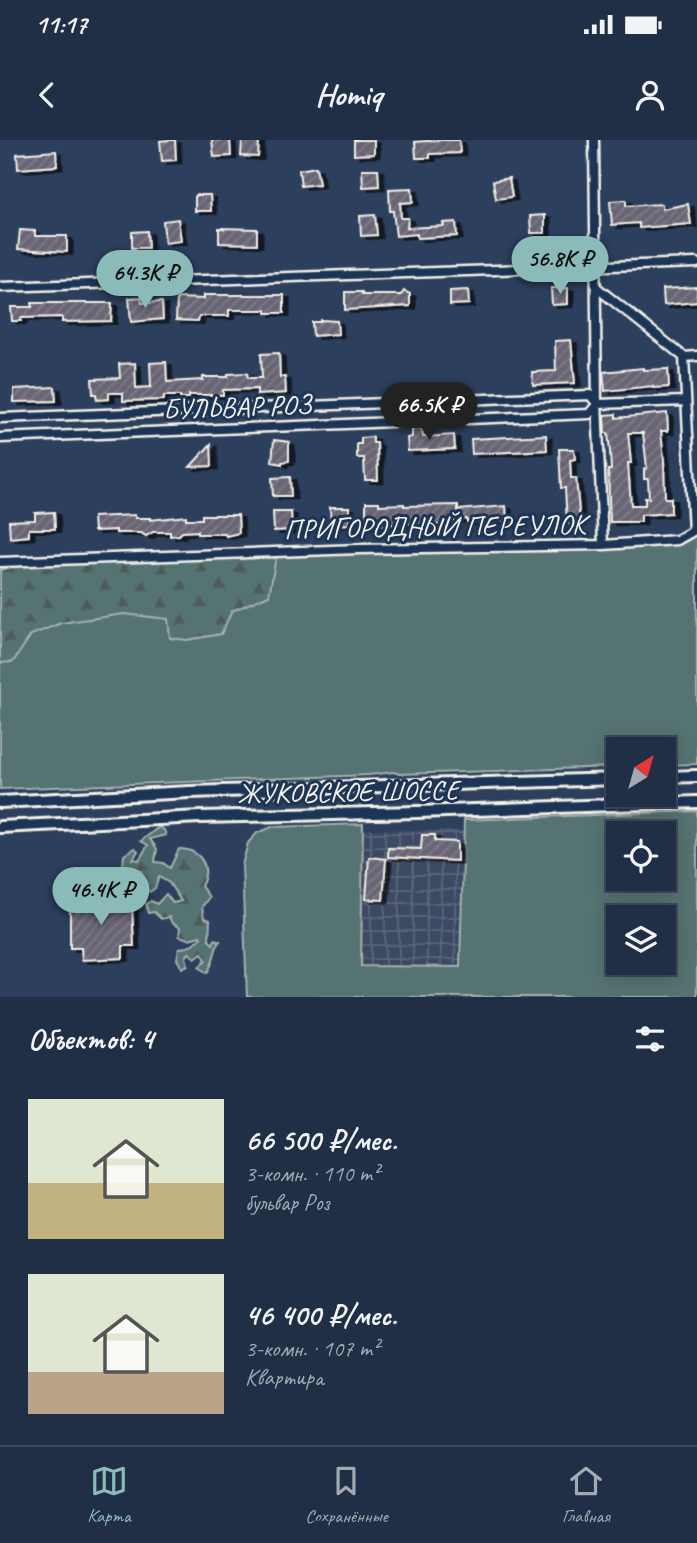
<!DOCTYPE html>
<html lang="ru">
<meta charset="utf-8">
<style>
body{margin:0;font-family:Caveat,sans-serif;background:#29374d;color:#f1f3f6;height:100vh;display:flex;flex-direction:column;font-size:26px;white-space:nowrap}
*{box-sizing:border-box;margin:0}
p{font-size:23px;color:#a2a9b3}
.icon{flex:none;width:38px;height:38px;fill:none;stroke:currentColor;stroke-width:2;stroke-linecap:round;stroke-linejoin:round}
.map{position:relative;height:857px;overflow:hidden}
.sheet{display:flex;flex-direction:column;background:#212f46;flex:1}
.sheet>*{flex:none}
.needle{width:46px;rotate:37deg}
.fabs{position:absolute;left:606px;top:597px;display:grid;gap:14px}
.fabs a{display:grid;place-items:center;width:70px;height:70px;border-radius:0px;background:#212f46;box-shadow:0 4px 18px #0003,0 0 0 2px #3e4a5f;font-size:35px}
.price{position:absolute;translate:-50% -60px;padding:0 16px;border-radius:24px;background:#8bbbb9;color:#111;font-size:23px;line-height:46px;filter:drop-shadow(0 2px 4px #0008)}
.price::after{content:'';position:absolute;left:50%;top:42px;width:21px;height:16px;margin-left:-10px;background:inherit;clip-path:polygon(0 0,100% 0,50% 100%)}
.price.current{background:#222;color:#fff}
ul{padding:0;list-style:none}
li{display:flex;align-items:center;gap:21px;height:175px;padding:0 28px}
li span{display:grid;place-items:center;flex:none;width:196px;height:140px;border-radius:0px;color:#555}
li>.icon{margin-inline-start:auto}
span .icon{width:84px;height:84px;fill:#fffc;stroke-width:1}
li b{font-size:30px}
h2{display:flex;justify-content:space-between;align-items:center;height:84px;padding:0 28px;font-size:30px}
.status{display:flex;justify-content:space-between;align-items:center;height:49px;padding:0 35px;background:#212f46;direction:ltr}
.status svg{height:19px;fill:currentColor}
header{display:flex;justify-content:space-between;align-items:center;height:91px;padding:0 28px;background:#212f46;font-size:32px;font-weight:700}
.menu{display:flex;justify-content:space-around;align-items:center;height:98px;border-top:2px solid #3e4a5f;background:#212f46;font-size:19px;color:#a2a9b3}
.menu a{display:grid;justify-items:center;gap:4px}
.menu .current{color:#8bbbb9}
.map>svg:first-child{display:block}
.industrial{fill:url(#industrial-grid)}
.grass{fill:#557372;stroke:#a4b2ad;stroke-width:2;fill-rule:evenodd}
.forest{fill:url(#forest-firs);stroke:#a4b2ad;stroke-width:2}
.building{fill:url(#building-hatch);stroke:#f4f1e8;stroke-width:2;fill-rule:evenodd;filter:url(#shadow)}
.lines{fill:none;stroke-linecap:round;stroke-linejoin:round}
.street-casing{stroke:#f4f1e8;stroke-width:13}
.secondary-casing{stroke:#f4f1e8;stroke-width:16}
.street{stroke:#1d3557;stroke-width:8}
.secondary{stroke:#1d3557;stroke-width:10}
.labels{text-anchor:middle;stroke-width:6;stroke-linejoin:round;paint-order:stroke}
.street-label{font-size:28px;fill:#f4f1e8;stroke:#1d3557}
</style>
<div class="status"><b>11:17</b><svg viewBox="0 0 49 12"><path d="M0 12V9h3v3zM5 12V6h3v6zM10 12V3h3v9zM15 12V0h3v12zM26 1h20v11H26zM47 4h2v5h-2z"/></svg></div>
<header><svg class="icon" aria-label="back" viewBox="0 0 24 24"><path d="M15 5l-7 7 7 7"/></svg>Homiq<svg class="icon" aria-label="person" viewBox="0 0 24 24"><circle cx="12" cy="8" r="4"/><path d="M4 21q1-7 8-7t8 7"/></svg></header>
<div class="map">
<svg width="697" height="857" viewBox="0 0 697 857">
<defs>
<pattern id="industrial-grid" width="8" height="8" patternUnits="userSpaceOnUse" patternTransform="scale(1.75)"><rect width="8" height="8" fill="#3e4a64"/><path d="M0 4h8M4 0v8" fill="none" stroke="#5a657a"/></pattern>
<pattern id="forest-firs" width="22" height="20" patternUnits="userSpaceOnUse" patternTransform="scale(1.75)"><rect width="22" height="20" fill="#557372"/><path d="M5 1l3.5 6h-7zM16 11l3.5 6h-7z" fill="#4e5b5a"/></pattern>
<pattern id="building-hatch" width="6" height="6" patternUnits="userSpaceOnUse" patternTransform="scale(1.75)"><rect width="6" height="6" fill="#696574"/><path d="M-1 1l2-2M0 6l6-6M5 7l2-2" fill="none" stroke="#7f7c88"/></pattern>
<filter id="shadow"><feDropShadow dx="5.5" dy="3" stdDeviation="0" flood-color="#0009"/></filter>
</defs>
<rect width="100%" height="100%" fill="#2c3f5d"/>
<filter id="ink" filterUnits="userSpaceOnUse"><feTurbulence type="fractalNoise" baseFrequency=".0143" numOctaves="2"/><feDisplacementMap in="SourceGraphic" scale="14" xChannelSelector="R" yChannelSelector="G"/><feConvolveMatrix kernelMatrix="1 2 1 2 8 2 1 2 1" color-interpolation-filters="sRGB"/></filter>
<g filter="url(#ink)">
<path class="industrial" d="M363,689L463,691L461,827L361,826Z"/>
<path class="grass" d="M697,394V624L663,625V609H618V627L399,634L394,632L369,635L0,649V424L591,406Z
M697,671V857H247L242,725L248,703L257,693L272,687L363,684L361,826L460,827L464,680ZM618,693H663V738H618ZM618,777H663V822H618Z"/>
<path class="forest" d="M276,417L269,455L232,471L221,494L187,500L170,498L168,479L124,474L61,483L31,495L13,522L0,523V430L19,425Z
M159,687L164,690L166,695L150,699L157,709L155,722L163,723L170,728L179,709C200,709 212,727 201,746L209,757L202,767L204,778L210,780L209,800L213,804L215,799L220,801C213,811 215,822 207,833L199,827L206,820L202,813L195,818L189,813L186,817L188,825L182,828L177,819L179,808L188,807L201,798L200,796L189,799L179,796L180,788L172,783L169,777L161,779L154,772L148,773L146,764L151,761L157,764L166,754L173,763L181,761L169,743L159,737L155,748L150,752L146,749L147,743H141L140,736L142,731L136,730L133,734L128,731L129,726L123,725L124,715L135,708L138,711L133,719L139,720L148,705L141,701Z"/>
<path class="building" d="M170,0H175L176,20L162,21L160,1Z
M212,0H230L231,16L214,17Z
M242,0L259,1L258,17L241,16Z
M354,0H374V14L354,15Z
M439,0H459L460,13L430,14V18H416L415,2Z
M56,11L57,26L18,29L17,14Z
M316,27L319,44L301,46L299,30Z
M362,29H378L379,46L363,47Z
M509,38L512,57L496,59L493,41Z
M412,48L413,62L400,63L401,78H408L407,88L444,86L443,83L456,82L457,96L417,98V94L396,96L393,71H390L389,49Z
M195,55H210L211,71H195Z
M626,60V66L662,64V69L688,64L691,84L639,88V83L612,85L610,61Z
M375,75L377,95L361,96L360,76Z
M545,75V93H531L530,76Z
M178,79L181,101L165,103L163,81Z
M219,88L257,89V104L219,103Z
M20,90L35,91V96H67V112L18,109Z
M147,91L148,108H132V92Z
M697,147V162L664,165L663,149Z
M551,148H568V164L552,165Z
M468,150L469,164L450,165V151Z
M404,151L410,154V166L345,170V152H362V155H401Z
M204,155H284V173H266V170H229V176H199L198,181L176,180L177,158L204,159Z
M141,157L142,163L162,162L163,179L131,182L129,158Z
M32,163H112L111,181L62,182V177L21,178V181H12L11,167H32Z
M320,180L337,181L338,194L313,196L312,182H320Z
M571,200L575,243L533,245L532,232L556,231L555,201Z
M279,213L280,237H285L286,253L257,255V249L223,250V255H189V258H180V256H164V260L123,261V253H109V259L97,260L96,254H93L92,239L120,238L119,224L135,223L136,248L151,247L150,223L166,222L167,242L203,240V237H228V234L247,233L248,238H262L261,214Z
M643,228V230L668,229L669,247L653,248V246L605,251L603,232Z
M55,247L56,261L14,262V249Z
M667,273L668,291H661L664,320L665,358H671V373L641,375V382H610L608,330H611L610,312L608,293H605L604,275L616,274V278ZM628,293H643L647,328L644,329V339H648L649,358H645V365H631L628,323H631Z
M422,288L423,297L454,295L455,309L408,311L407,298L412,297V289Z
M546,295L547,310L472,314L471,299Z
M373,297V303H377L378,340H365L364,318H357V304H361V298Z
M274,300L289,302V321L282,322V324L272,322Z
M211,304L212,326L190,327Z
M559,309H574L575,319L570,320L571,338H576L580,383L567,384L565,348H561Z
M290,337L291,356H273L272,338Z
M366,362H379V365L404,364V366L458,365V370L506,366L507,380L467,382V379L454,380V385H415V383L366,386Z
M330,367H349V384L331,385Z
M54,372L55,389H29V396L10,398L9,381L35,380V373Z
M273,372H291L292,390L274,391Z
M135,375V378H150V380L186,376V379H202V375H238L239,393L226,396L225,394H198V391L182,392L179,395L170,396V392H153L146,396L141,393H116V390L94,391L93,377Z
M422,695H435V701L457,702V721L388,717V708L421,709Z
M369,717L386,719L383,760L366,759Z
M121,753L122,766H132L134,806H123V818L82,820L81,808H70V767H80V755Z"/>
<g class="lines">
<g class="street-casing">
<path id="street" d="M594,0L597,263L603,405
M0,147L697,123
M596,147L684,217L697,216
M597,264L686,261
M0,278L590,255L597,263
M0,298L589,274L597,265
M0,422L359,409L603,405L677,400L693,391L684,217"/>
</g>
<g class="secondary-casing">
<path id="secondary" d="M663,637L697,636
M0,662L189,652L618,639
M0,687L200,677L417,672L697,662"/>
</g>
<use href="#street" class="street"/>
<use href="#secondary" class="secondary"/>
</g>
</g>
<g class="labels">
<g class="street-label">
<text transform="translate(237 266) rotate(-2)" y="10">БУЛЬВАР РОЗ</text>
<text transform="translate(435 386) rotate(-1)" y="10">ПРИГОРОДНЫЙ ПЕРЕУЛОК</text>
<text transform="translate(348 651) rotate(-1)" y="10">ЖУКОВСКОЕ ШОССЕ</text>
</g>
</g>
</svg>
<div class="fabs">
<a><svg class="needle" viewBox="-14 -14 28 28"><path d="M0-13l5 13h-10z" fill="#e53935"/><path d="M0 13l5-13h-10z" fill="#a2a9b3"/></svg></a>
<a><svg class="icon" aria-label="locate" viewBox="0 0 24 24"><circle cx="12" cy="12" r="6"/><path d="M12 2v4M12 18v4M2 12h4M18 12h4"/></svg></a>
<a><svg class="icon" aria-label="layers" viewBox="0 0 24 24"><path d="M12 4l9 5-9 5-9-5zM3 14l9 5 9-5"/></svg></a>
</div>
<b class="price" style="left:560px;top:156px">56.8K ₽</b>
<b class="price" style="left:145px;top:170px">64.3K ₽</b>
<b class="price current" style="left:429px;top:302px">66.5K ₽</b>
<b class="price" style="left:101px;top:787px">46.4K ₽</b>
</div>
<section class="sheet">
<h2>Объектов: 4<svg class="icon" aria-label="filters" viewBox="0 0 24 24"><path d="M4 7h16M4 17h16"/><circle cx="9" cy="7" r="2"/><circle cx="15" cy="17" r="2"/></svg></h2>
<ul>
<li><span style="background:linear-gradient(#dfe7d0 60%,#c2b280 0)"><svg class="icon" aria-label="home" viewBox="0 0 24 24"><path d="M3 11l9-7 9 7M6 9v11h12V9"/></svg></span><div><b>66 500 ₽/мес.</b><p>3-комн. · 110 m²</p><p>бульвар Роз</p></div></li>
<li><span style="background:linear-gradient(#dfe7d0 70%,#b9a48a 0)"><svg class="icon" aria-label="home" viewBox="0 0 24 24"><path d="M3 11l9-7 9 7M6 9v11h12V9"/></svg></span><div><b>46 400 ₽/мес.</b><p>3-комн. · 107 m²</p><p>Квартира</p></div></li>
</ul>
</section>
<nav class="menu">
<a class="current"><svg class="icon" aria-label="map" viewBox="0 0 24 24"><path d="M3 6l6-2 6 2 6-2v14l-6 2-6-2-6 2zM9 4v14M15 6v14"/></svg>Карта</a>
<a><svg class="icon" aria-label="saved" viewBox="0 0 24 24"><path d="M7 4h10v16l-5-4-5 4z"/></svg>Сохранённые</a>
<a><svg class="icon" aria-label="home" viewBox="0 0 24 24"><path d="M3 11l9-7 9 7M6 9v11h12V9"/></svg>Главная</a>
</nav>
